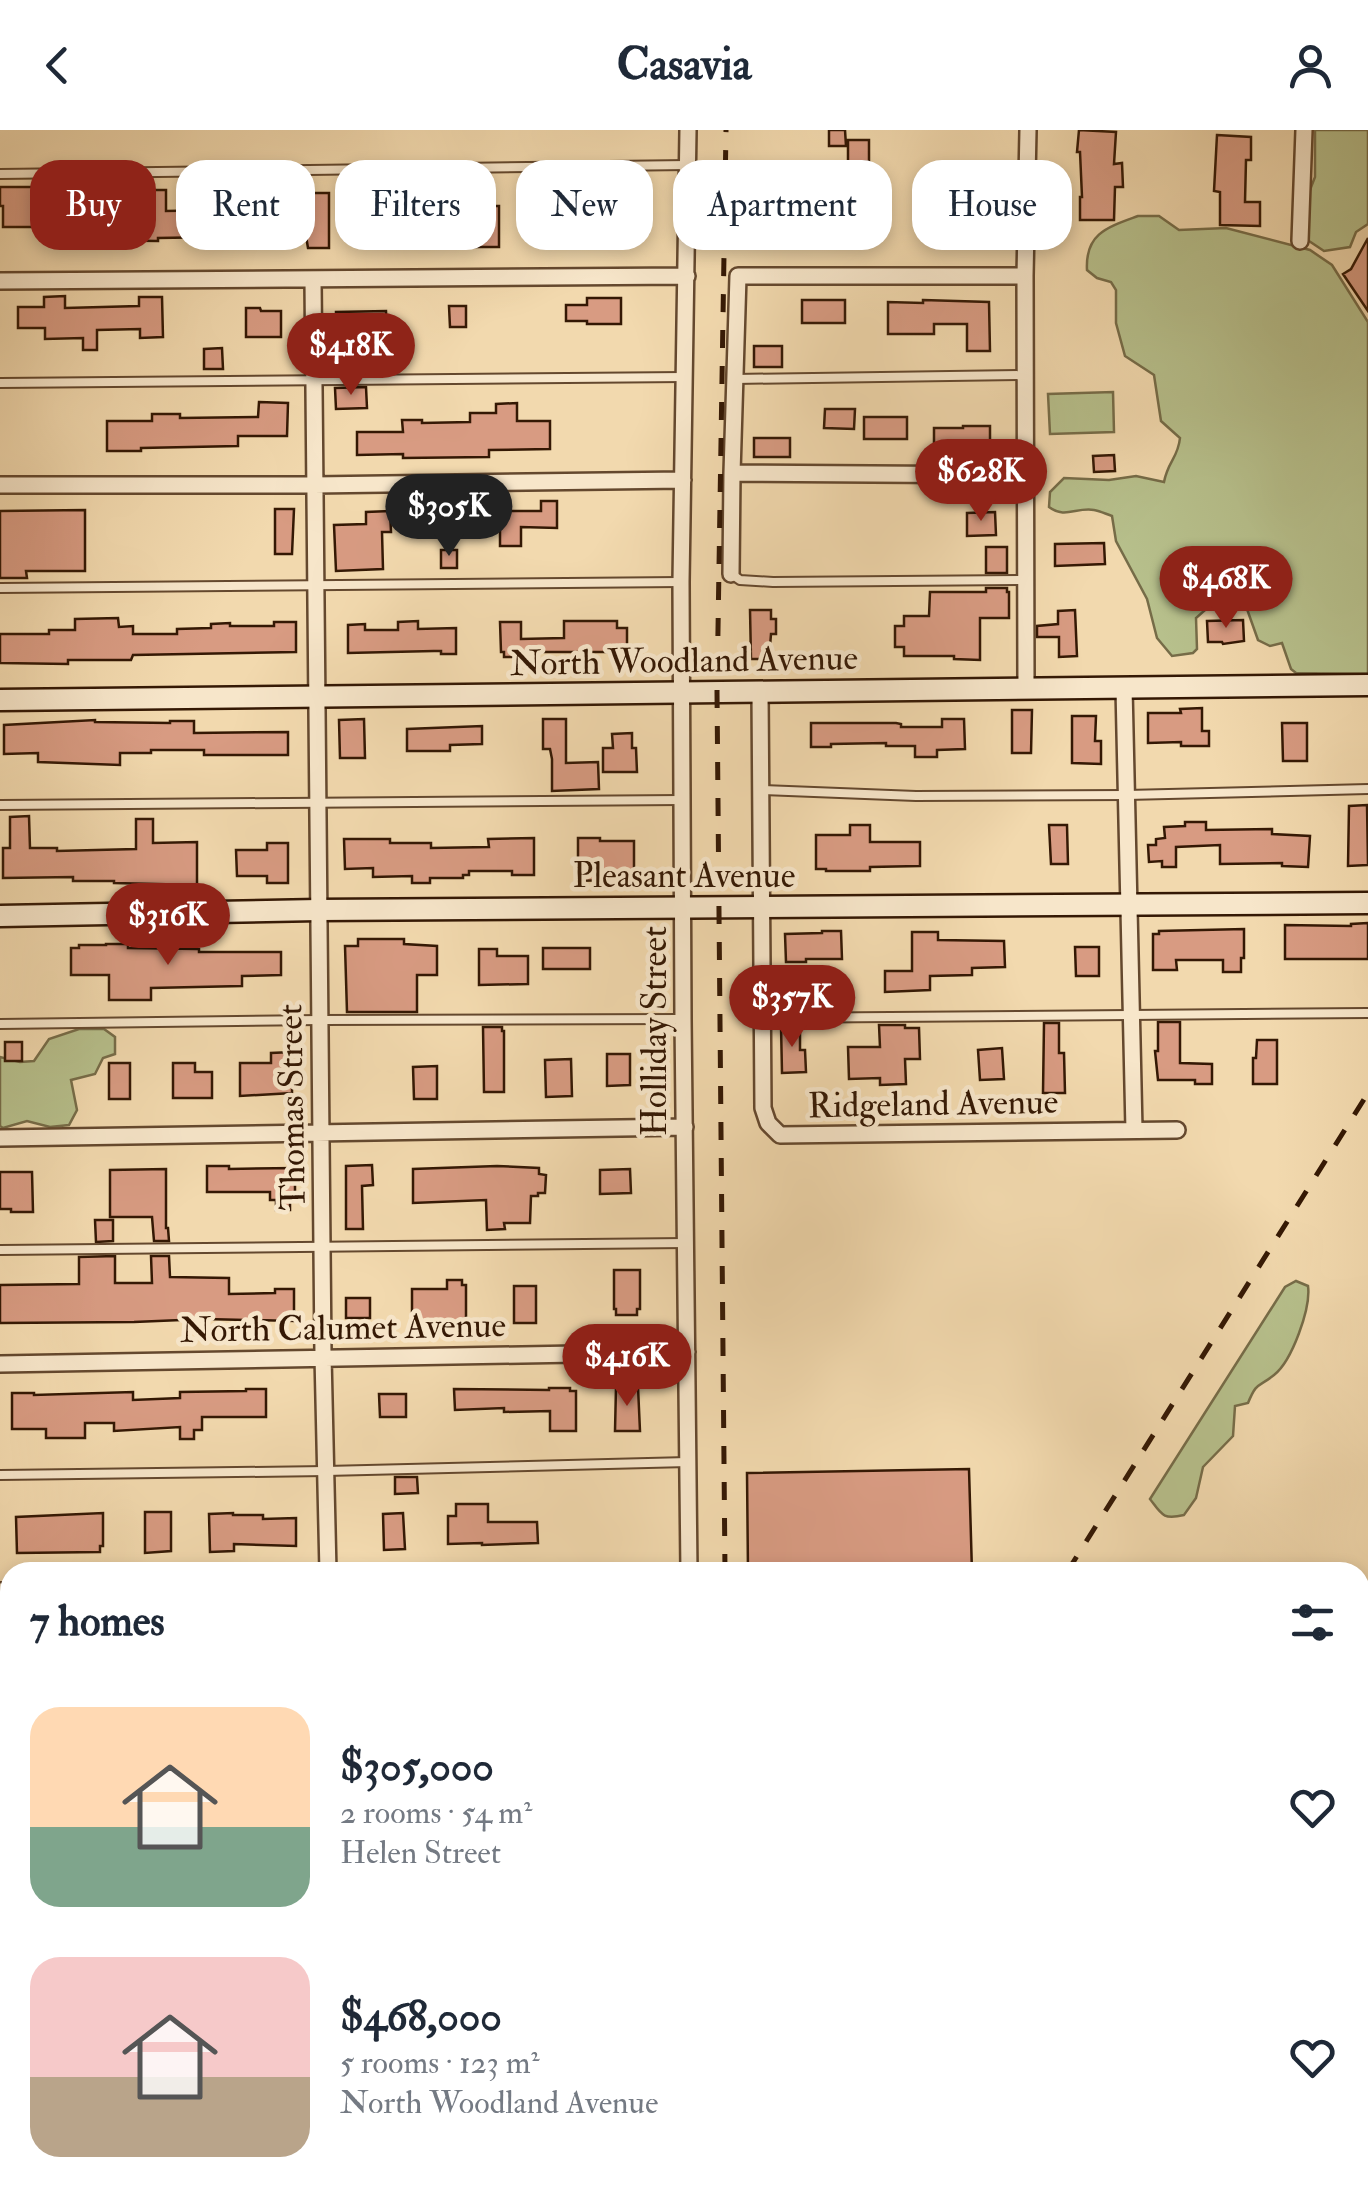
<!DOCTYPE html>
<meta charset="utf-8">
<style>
body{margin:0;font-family:"IM FELL Double Pica",serif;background:#f2f2f3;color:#1f2937;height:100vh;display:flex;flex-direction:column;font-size:38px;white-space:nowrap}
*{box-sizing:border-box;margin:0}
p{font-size:32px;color:#747a83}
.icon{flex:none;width:55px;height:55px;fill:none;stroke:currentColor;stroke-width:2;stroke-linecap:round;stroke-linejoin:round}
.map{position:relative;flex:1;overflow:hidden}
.details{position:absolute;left:0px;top:1432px;width:1370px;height:642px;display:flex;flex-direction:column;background:#fff;border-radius:30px 30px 0 0;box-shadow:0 5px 15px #0003}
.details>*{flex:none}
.banner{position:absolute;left:30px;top:30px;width:1310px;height:90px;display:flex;gap:20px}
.price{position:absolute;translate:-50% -85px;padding:0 22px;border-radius:35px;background:#8f2418;color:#fff;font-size:32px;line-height:65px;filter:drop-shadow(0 2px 5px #0008)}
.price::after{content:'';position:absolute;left:50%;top:60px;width:30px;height:22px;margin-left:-15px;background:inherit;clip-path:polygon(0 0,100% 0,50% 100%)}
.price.current{background:#222;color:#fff}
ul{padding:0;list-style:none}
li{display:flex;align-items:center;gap:30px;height:250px;padding:0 30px}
li span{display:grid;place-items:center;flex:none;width:280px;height:200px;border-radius:30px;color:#555}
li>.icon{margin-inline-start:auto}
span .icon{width:120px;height:120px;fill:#fffc;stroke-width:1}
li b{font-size:42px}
h2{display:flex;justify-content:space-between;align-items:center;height:120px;padding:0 30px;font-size:42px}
.pill{padding:0 35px;border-radius:30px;background:#fff;box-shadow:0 5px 15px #0003;font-size:35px;line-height:90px}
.pill.current{background:#8f2418;color:#fff}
header{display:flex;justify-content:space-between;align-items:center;height:130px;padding:0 30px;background:#fff;font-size:45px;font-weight:700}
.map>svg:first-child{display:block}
.green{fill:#b7c08c;stroke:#766c48;stroke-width:2.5}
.building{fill:#d89b82;stroke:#341804;stroke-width:2.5}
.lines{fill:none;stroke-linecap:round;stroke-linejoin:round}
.lane-casing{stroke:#64482e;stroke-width:12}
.street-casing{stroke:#64482e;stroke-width:20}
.secondary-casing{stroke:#341804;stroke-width:25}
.lane{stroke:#f7e6ca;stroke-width:8}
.street{stroke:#f7e6ca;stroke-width:15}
.secondary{stroke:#f7e6ca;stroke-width:20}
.rail{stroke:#341804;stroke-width:5;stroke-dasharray:18 18;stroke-linecap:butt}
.labels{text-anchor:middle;stroke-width:9;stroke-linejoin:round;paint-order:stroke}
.street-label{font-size:35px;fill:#341804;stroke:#f7e6ca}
</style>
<header><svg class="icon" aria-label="back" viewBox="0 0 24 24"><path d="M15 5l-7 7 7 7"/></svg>Casavia<svg class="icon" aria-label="person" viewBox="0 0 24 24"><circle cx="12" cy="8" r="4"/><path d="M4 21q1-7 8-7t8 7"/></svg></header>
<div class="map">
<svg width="1368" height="2074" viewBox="0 0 1368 2074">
<rect width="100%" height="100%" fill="#f2d9ae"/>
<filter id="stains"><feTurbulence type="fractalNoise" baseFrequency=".002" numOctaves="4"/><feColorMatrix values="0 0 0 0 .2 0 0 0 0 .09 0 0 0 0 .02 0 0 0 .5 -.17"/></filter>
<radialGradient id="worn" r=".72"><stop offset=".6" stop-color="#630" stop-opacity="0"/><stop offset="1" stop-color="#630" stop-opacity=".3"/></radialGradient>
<path class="green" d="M1315,0H1368V94L1356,102L1350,117L1324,121L1294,101L1315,47Z
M1138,86H1159L1179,100L1226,98L1310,120L1332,135L1368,192V544L1296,543L1291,539L1282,513L1270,516L1258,510L1247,479L1229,471L1205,480L1196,488L1197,519L1193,523L1172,526L1157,508L1147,469L1116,411L1112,386C1106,384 1100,381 1094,380C1076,377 1065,389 1049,377L1050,362L1064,348L1109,350L1136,346L1164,352C1168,331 1178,328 1180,308L1161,291L1154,245L1125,226L1116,193V160L1111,152L1097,148L1087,140C1085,103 1108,97 1138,86Z
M1113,262L1114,302L1050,304L1048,264Z
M79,899H104L115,907V924L103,928L95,944L71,950L77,980L69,995L50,997L27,991L3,998L0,996V927L20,932L34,931L49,909Z
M1296,1151L1308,1156C1311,1178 1292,1231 1274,1245C1258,1258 1257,1251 1248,1273L1235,1276L1233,1306L1203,1337L1196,1368L1184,1385C1163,1390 1162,1385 1150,1369L1285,1157Z"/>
<path class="building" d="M829,0H845L846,16H829Z
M1079,0L1116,2L1114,34L1122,33L1123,57H1115L1114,90H1080V67H1082L1080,22H1077Z
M1217,5L1251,7V30H1246L1245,72H1260V96L1220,95V62L1214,61Z
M848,10H869V32L848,31Z
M363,47H378L379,63H364Z
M0,57H36V97H3V76H0Z
M624,59H647L648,103H625Z
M144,60H166V81L266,79V83H306V63H329V118H308L306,106L252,108V106H219V107L158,108V111L76,110V86L143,87Z
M74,65H88V82H74Z
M426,71L490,72V76H499V117H474V93H399V117H370V76H426Z
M959,78H985V105H970V102H959Z
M595,91V109H575V92Z
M1368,108V181L1343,144L1351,139Z
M65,166V178L139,176V167H162L163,207L140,208V199L97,200V220H83V208L45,209V198H18V177H44V167Z
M587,168H621V194H587V191H566V175H587Z
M802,170H845V193H802Z
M923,170L989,172L990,221H967V194H934V204H888V172L923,173Z
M449,176H466V197H450Z
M246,178H260L261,181H281V207H246Z
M386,181L387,206H336V182Z
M754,216H782V237H754Z
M222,218L223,239H204V219Z
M366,257L367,278L336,279L335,258Z
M259,272L288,273L287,306H238V316L141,318V321H107V291H152V284H180V288L258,287Z
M517,273V291H550V319L489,320V327L403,328V324L357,325V302H403L402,290H422V293L470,292V283H496V274Z
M825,279H855L854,299L824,298Z
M864,287H907V309H864Z
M963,296H990V322H963V317H934V298H963Z
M754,308H790V327H754Z
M1114,325L1115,341L1094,342L1093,326Z
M541,371H557V398L521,397V416H500V400H488V381H541Z
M275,379H294L292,424H275Z
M85,380V441H26L27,448H0V381Z
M437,380H454V406H437Z
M390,381L391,402H382L383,439L336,441L334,395L366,394V382Z
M995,382L996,405L967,406V383Z
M1104,413L1105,434L1055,436V414Z
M986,417H1007V443H986Z
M441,420H457V438H441Z
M986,458H1007V462H1009V488H980V530L954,529V526H904V517H895V496H904V486H929L930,462H986Z
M750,480H771V489H776V504H771L769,529H751Z
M1075,480L1077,526L1059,527V507H1037V496L1058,494V481Z
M118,488L119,497L133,496V504H177V499L211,498V494L230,493V496H274V492H296V522L133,525L131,530H68V534L0,533V504H49V500H75V489Z
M1243,490L1244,511L1223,514L1222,512H1208L1207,491Z
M418,491V499L456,498V524H441V521H434L348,523V495L365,494V500H398V492Z
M564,491H617V498H627V516H617V522H518L519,527H504V522H501L500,492H521V509L564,508Z
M1202,578V601H1209V616H1181V612L1148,613V583H1181L1180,579Z
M1012,580H1032L1031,623H1012Z
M1072,586H1096L1095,611H1101V634L1072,633Z
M364,589L365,628H340L339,590Z
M543,589H566V633L598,632L599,659L552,661V629L550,619H543Z
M942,589H964L965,619L937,620V627H915V616H886V613L831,614V617H811V593H896L901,594V597H942Z
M95,590V592L170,593V591H194V603L288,602V625H204V620H151V623H120V635L38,632V623L4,624V595Z
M1282,593H1307V631H1283Z
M482,596V614L450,615V621H407V599Z
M632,603V618H636L637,642H603V618H613L612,604Z
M1367,675L1368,735L1348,736L1349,676Z
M29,686L30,718H57V721L136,719V689H153V713L197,712V755L114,753V751H73V747L3,748V718H10V687Z
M1185,692H1206V700L1272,699V704L1310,706L1308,737L1282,736V733L1220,734V715L1176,717V737H1162V731L1149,732L1148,715H1156V709L1165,708L1164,697L1185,696Z
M850,695H870V712H920V736L870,737V741H826V739H816V705H850Z
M1049,695H1067L1068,734H1051Z
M534,708V745H512V741H469V745H463V748H430V753H412V746L373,747V738L345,739L344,709H390V713H431V718L489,717L488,709Z
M578,708H600V711H634V749L578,751Z
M267,713H288V753H267V746H237L236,720H267Z
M1368,793V829H1285V795L1351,796V794Z
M1244,799V828H1241V842H1223V830H1176L1177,840H1153V804H1159V801Z
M822,801H841L842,829H806V832H786L785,804L822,803Z
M912,802H938V810L1004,811L1005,837L972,838V845L930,846V860L885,862V841H912Z
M358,809H404V814L437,816V845H417V882H347L345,816H358Z
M106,814H128V818L199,819V822H281V845L242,846V856L151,858V870H109V845H71V818H79V815H106Z
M1075,817H1099V846H1076Z
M543,818H590V839H543Z
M479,819H497V826H528V854L479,855Z
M1158,892H1180V933L1212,934V954H1195V950H1158L1155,921H1158Z
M1044,893H1059V923H1064L1065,963H1043Z
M781,895H800V920H805L806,942L782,943Z
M879,895H905V898H919L920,929H905L906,954L880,955V948L849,949L848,917H880Z
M483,897H502V901H504V962H484Z
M1257,910H1277V954H1253V928H1256Z
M5,912H22V931H5Z
M1002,918L1004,949L980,950L978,920Z
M292,922V963L240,966V933H271V923Z
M607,924H630V955L607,956Z
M571,929L572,966L546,967L545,930Z
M109,933H130V969H109Z
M173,933H195V942H212V968H173Z
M437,936V969H414L413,937Z
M372,1035L373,1055L362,1056L363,1099H346V1036Z
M207,1036H229V1039L295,1038V1070H290V1080H276V1070H270V1062H207Z
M497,1036L539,1038V1044L546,1045L545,1063H538V1066H531L530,1093H504L505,1099L487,1100L486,1070L413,1073V1039Z
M166,1039V1098H168L169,1111H154L152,1087H110V1040Z
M630,1039L631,1063L600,1064V1040Z
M0,1042H32L33,1082H11V1079H0Z
M95,1090H113V1111L96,1112Z
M115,1126V1153H152L151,1126H169L170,1147L229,1148V1164L275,1163V1159H294V1191L205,1189L134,1192L0,1193V1155L79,1154V1127Z
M614,1140H640V1179H637V1185H616V1179H614Z
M447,1150H462V1155H466V1193L412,1194V1159H447Z
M514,1156H536V1193H514Z
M346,1168H370V1188H346Z
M616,1257H638L640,1301H615Z
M549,1258H570V1261H576V1301H550V1281L504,1282V1278L455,1280L454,1259L549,1260Z
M246,1259H266V1287H202V1300H194V1309H180V1297L114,1301V1293H85V1308H46V1299H12V1263H34V1265L133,1262V1270L180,1268V1262L246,1261Z
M379,1264H406V1287H380Z
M969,1339L972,1442H748L747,1343Z
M395,1347H417L418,1363L395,1364Z
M456,1374H488V1392H537L538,1413L482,1415V1413L448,1414V1386H456Z
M145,1382H171V1421L145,1423Z
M103,1383V1416H100V1422L17,1423L16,1387Z
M233,1383V1385H263V1389L296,1388V1416L234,1414V1421L210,1422L209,1384Z
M403,1383L405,1419L384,1420L383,1384Z"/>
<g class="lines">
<g class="lane-casing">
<path id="lane" d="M0,44L688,35
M735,249L1026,245
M0,253L685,247
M733,445L740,450L773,452L1027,450
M0,458L681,452
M763,660L916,666L1127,665L1368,659
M0,675L682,670
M763,888L1368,883
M0,894L320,890L683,889
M0,1120L686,1113
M0,1345L326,1341L688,1332
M0,1573H10
M1360,1816H1368
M0,1831H10
M452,2065L453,2074
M710,2074L714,2065
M876,2074L877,2065"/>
</g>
<g class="street-casing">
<path id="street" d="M688,0L681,452L683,889L689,1442
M1300,111L1304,0
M313,150L323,1226L328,1442
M0,151L687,146
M732,343L1027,345
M0,355H314L683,350
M731,444L732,343L738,146H1025
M1124,558L1134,1000
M1026,559L1025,146L1028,0
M760,562L763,978L768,993L780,1005L1177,1000
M0,1008L685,997
M0,1234L687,1222
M0,1461H10
M1360,1959H1368
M0,1974H10
M117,2065V2074
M1015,2065V2074"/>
</g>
<g class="secondary-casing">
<path id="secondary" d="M0,570L1368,555
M0,786L318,780L1368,773
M1360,1672H1368
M0,1686H10"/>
</g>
<use href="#lane" class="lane"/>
<use href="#street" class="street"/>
<use href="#secondary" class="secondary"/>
<path class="rail" d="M725,1442L717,562L726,0
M1067,1442L1368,963
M668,2074L674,2065
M736,2074V2065"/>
</g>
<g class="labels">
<g class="street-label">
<text transform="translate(684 530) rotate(-1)" y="12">North Woodland Avenue</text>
<text x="684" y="757">Pleasant Avenue</text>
<text transform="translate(654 901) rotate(-90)" y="12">Holliday Street</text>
<text transform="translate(933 973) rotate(-1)" y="12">Ridgeland Avenue</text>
<text transform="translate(291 977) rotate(-91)" y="12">Thomas Street</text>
<text transform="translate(343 1197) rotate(-1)" y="12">North Calumet Avenue</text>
</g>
</g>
<rect width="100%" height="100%" filter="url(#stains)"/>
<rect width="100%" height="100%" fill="url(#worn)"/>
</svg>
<b class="price" style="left:351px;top:268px">$418K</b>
<b class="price" style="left:981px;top:394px">$628K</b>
<b class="price current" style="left:449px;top:429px">$305K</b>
<b class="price" style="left:1226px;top:501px">$468K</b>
<b class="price" style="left:168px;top:838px">$316K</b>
<b class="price" style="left:792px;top:920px">$357K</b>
<b class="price" style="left:627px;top:1279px">$416K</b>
<div class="banner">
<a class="pill current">Buy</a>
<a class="pill">Rent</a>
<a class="pill">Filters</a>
<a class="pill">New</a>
<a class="pill">Apartment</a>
<a class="pill">House</a>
</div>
<section class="details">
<h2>7 homes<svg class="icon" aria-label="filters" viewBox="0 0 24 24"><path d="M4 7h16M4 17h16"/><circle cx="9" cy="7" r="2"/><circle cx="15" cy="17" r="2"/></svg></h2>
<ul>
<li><span style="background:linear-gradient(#ffd9b3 60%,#7fa58c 0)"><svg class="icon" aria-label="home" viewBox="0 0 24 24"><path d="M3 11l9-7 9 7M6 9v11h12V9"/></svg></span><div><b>$305,000</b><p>2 rooms · 54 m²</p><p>Helen Street</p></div><svg class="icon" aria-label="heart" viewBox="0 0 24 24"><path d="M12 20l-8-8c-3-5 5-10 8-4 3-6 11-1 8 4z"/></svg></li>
<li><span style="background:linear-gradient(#f6c9c9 60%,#b9a48a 0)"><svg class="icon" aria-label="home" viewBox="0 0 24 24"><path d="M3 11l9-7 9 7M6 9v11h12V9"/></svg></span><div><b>$468,000</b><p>5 rooms · 123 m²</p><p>North Woodland Avenue</p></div><svg class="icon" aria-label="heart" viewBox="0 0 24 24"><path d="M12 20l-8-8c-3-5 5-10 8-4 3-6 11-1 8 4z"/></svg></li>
</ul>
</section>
</div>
